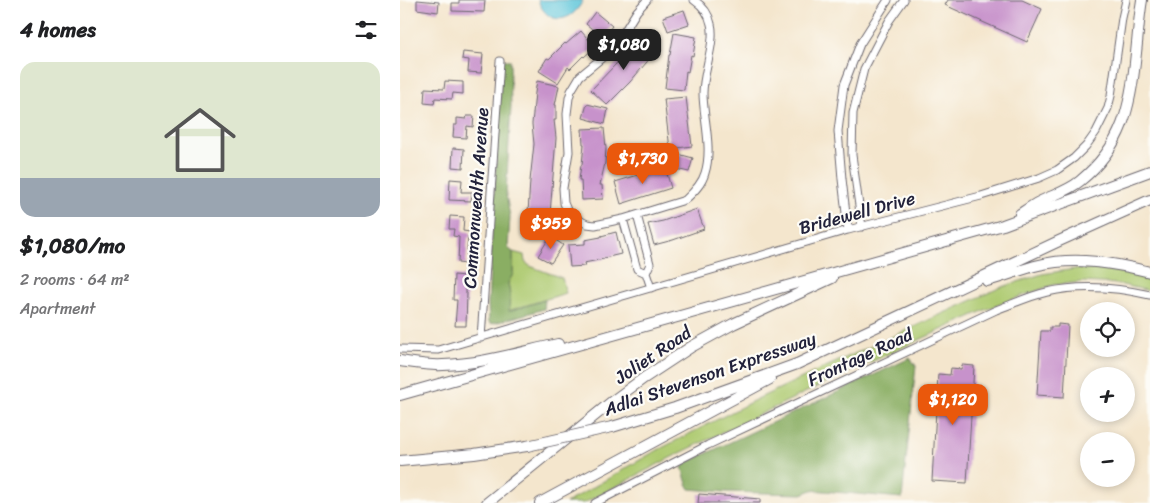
<!DOCTYPE html>
<meta charset="utf-8">
<style>
body{margin:0;font-family:Sriracha,sans-serif;background:#f2f2f2;color:#202124;height:100vh;display:flex;flex-direction:column;font-size:19px;white-space:nowrap}
*{box-sizing:border-box;margin:0}
p{font-size:16px;color:#757577}
.icon{flex:none;width:28px;height:28px;fill:none;stroke:currentColor;stroke-width:2;stroke-linecap:round;stroke-linejoin:round}
.map{position:relative;flex:1;overflow:hidden}
.drawer{display:flex;flex-direction:column;background:#fff;width:400px}
.drawer>*{flex:none}
.fabs{position:absolute;left:680px;top:302px;display:grid;gap:10px}
.fabs a{display:grid;place-items:center;width:55px;height:55px;border-radius:50%;background:#fff;box-shadow:0 2px 8px #0003;font-size:25px}
.price{position:absolute;translate:-50% -42px;padding:0 11px;border-radius:10px;background:#ea580c;color:#fff;font-size:16px;line-height:32px;filter:drop-shadow(0 1px 2px #0008)}
.price::after{content:'';position:absolute;left:50%;top:30px;width:15px;height:11px;margin-left:-8px;background:inherit;clip-path:polygon(0 0,100% 0,50% 100%)}
.price.selected{background:#222;color:#fff}
ul{padding:0;list-style:none}
li{display:grid;align-content:center;gap:10px;height:265px;padding:0 20px}
li span{display:grid;place-items:center;height:155px;border-radius:15px;color:#555}
li>.icon{margin-inline-start:auto}
span .icon{width:90px;height:90px;fill:#fffc;stroke-width:1}
li b{font-size:21px}
h2{display:flex;justify-content:space-between;align-items:center;height:60px;padding:0 20px;font-size:21px}
main{display:flex;flex:1;min-height:0}
.map>svg:first-child{display:block}
.green{fill:#aeca71;stroke:#687656}
.forest{fill:#8aae63;stroke:#56684f}
.water{fill:#5ec6da;stroke:#40748a}
.building{fill:#c792cb}
.lines{fill:none;stroke-linecap:round;stroke-linejoin:round}
.minor-casing{stroke:#6c676e;stroke-width:9}
.highway-casing{stroke:#6c676e;stroke-width:12}
.minor{stroke:#fff;stroke-width:7}
.highway{stroke:#fff;stroke-width:10}
.highway-bridge-casing{stroke:#6c676e;stroke-width:12;stroke-linecap:butt}
.highway-bridge{stroke:#fff;stroke-width:10}
.labels{text-anchor:middle;stroke-width:4.5;stroke-linejoin:round;paint-order:stroke}
.street-label{font-size:18px;fill:#22223b;stroke:#fdfcf7}
</style>
<main>
<section class="drawer">
<h2>4 homes<svg class="icon" aria-label="filters" viewBox="0 0 24 24"><path d="M4 7h16M4 17h16"/><circle cx="9" cy="7" r="2"/><circle cx="15" cy="17" r="2"/></svg></h2>
<ul>
<li><span style="background:linear-gradient(#dfe7d0 75%,#9aa5b1 0)"><svg class="icon" aria-label="home" viewBox="0 0 24 24"><path d="M3 11l9-7 9 7M6 9v11h12V9"/></svg></span><div><b>$1,080/mo</b><p>2 rooms · 64 m²</p><p>Apartment</p></div></li>
</ul>
</section>
<div class="map">
<svg width="750" height="503" viewBox="0 0 750 503">
<rect width="100%" height="100%" fill="#fdfcf7"/>
<filter id="ink" filterUnits="userSpaceOnUse"><feTurbulence type="fractalNoise" baseFrequency=".02" numOctaves="2"/><feDisplacementMap in="SourceGraphic" scale="10" xChannelSelector="R" yChannelSelector="G"/><feConvolveMatrix kernelMatrix="1 2 1 2 8 2 1 2 1" color-interpolation-filters="sRGB"/></filter>
<filter id="wash" filterUnits="userSpaceOnUse"><feTurbulence type="fractalNoise" baseFrequency=".0096" numOctaves="4" result="noise"/><feDisplacementMap in="SourceGraphic" scale="20" xChannelSelector="R" yChannelSelector="G"/><feGaussianBlur stdDeviation="1.12" result="paint"/><feColorMatrix in="noise" values="0 0 0 0 0 0 0 0 0 0 0 0 0 0 0 0 0 1.4 0 .05"/><feComposite in="paint" operator="in"/></filter>
<g filter="url(#wash)">
<rect width="100%" height="100%" fill="#f4e6cd"/>
<path class="green" d="M113,252L124,255L125,262L130,266L162,278L166,293L108,311L110,294L108,283L113,274Z
M675,269C701,269 725,271 750,279V291L718,284L683,282L653,285L619,297L585,310L427,382L272,457L184,503H166L252,453L355,400L421,369L599,288L642,274Z"/>
<path class="forest" d="M102,60H110L111,107L106,194L110,217L108,248L113,252V274L108,283L110,294L109,311L145,300L144,309L91,324L89,322L88,304Z
M510,358L516,366L502,498L412,490L402,494L325,492L290,489L287,484L282,467L288,462Z"/>
<path class="water" d="M138,0H183C172,24 147,26 138,0Z"/>
<g id="blocks">
<path class="building" d="M17,0L39,2L38,12L17,9Z
M59,0H85L84,12L52,11V3H59Z
M548,0H622L642,9L627,42L545,5Z
M284,10L289,24L268,31L263,17Z
M195,12L212,26L203,38L186,24Z
M181,31L195,47L184,57L183,56L170,69L168,67L158,83L139,71L147,58L149,59L165,43L166,44Z
M274,33L296,37L293,56L291,55L288,72L286,71L284,90L265,88L269,55H270Z
M240,36L257,50L230,82L207,105L191,90L216,64Z
M63,52L83,54L81,73L68,72L69,60L62,59Z
M45,81L63,82V94L53,93L52,99L35,98L34,104L24,103L25,88L44,89Z
M137,81L159,86L155,105H156V120H154L156,138L150,214L128,213L130,181L134,144L132,124L135,93Z
M286,97L292,146L270,149L264,99Z
M187,104L208,109L205,124L183,118Z
M67,116H74L73,127L67,126L66,138L53,137L54,125H57V118L66,119Z
M204,128L206,148L205,163L200,185H202L203,199L182,200L181,180H179L181,165H182L184,144H183L182,129Z
M53,148L64,149L63,168L52,167Z
M271,152L293,158L289,172L267,167Z
M265,167L271,188L221,204L215,182Z
M50,179L62,180L61,192H72L71,201L49,200Z
M297,209L304,229L273,240L254,245L248,224L263,221Z
M50,216L64,217L63,231L70,232V238L68,237L66,264L58,263L59,237L53,236L54,229H49Z
M148,218L152,232L131,238L127,224Z
M216,232L221,254L204,258V259L184,263L185,266L170,267L168,245L185,244V240L201,237V236Z
M152,233L154,239L163,245L151,263L138,256Z
M54,275L65,276V293H67L66,326H55L57,300H53Z
M658,324L668,325L664,397L637,395L641,331H650V327H658Z
M562,365L574,366L567,483L532,481L538,374L550,375L551,368L561,369Z
M299,494L360,499V503H298Z"/>
</g>
</g>
<g filter="url(#ink)">
<use href="#blocks" fill-opacity="0" stroke="#6c676e" stroke-width="1"/>
<g class="lines">
<g class="minor-casing">
<path id="minor" d="M247,0L237,11L222,35L216,43L203,57L180,76L171,91L169,98L167,114L169,152L163,188L164,203L167,210L172,215L181,221L187,224L195,225L223,219L285,200C294,192 302,184 305,173C313,148 303,117 303,93C303,72 316,42 311,24C309,14 303,6 294,0
M237,215L250,264L246,273L251,288
M223,219L237,269L246,273
M462,227L452,155L453,113L464,69L489,21L504,0
M448,230L442,179L438,131L444,85L460,44L488,0
M81,338L100,61
M0,349L38,350L448,230L581,196L639,178L657,170L674,158L686,146L696,132L708,108L711,96L722,18L726,0
M195,503L308,445L596,310C613,304 629,296 647,292C682,284 716,287 750,295"/>
</g>
<g class="highway-casing">
<path id="highway" d="M620,214C626,210 633,205 639,202C653,195 668,191 680,181C723,146 731,106 736,53C738,35 739,17 742,0
M587,281C605,276 622,269 639,265C675,256 715,263 750,272
M0,361C14,363 29,366 43,365C81,364 120,352 158,344
M0,395L603,225L750,171
M212,427L275,408L397,364L659,241L750,200
M0,461L74,454L127,446
M87,503L214,400L244,378L291,347L333,324L432,278
M140,503L370,379"/>
</g>
<use href="#minor" class="minor"/>
<use href="#highway" class="highway"/>
<g class="highway-bridge-casing">
<path id="highway-bridge" d="M127,446L212,427"/>
</g>
<use href="#highway-bridge" class="highway-bridge"/>
</g>
</g>
<g class="labels">
<g class="street-label">
<text transform="translate(76 198) rotate(-86)" y="6">Commonwealth Avenue</text>
<text transform="translate(457 213) rotate(-15)" y="6">Bridewell Drive</text>
<text transform="translate(253 355) rotate(-34)" y="6">Joliet Road</text>
<text transform="translate(460 357) rotate(-25)" y="6">Frontage Road</text>
<text transform="translate(310 374) rotate(-19)" y="6">Adlai Stevenson Expressway</text>
</g>
</g>
</svg>
<div class="fabs">
<a><svg class="icon" aria-label="locate" viewBox="0 0 24 24"><circle cx="12" cy="12" r="6"/><path d="M12 2v4M12 18v4M2 12h4M18 12h4"/></svg></a>
<a>+</a>
<a>−</a>
</div>
<b class="price selected" style="left:224px;top:71px">$1,080</b>
<b class="price" style="left:243px;top:185px">$1,730</b>
<b class="price" style="left:151px;top:250px">$959</b>
<b class="price" style="left:553px;top:426px">$1,120</b>
</div>
</main>
